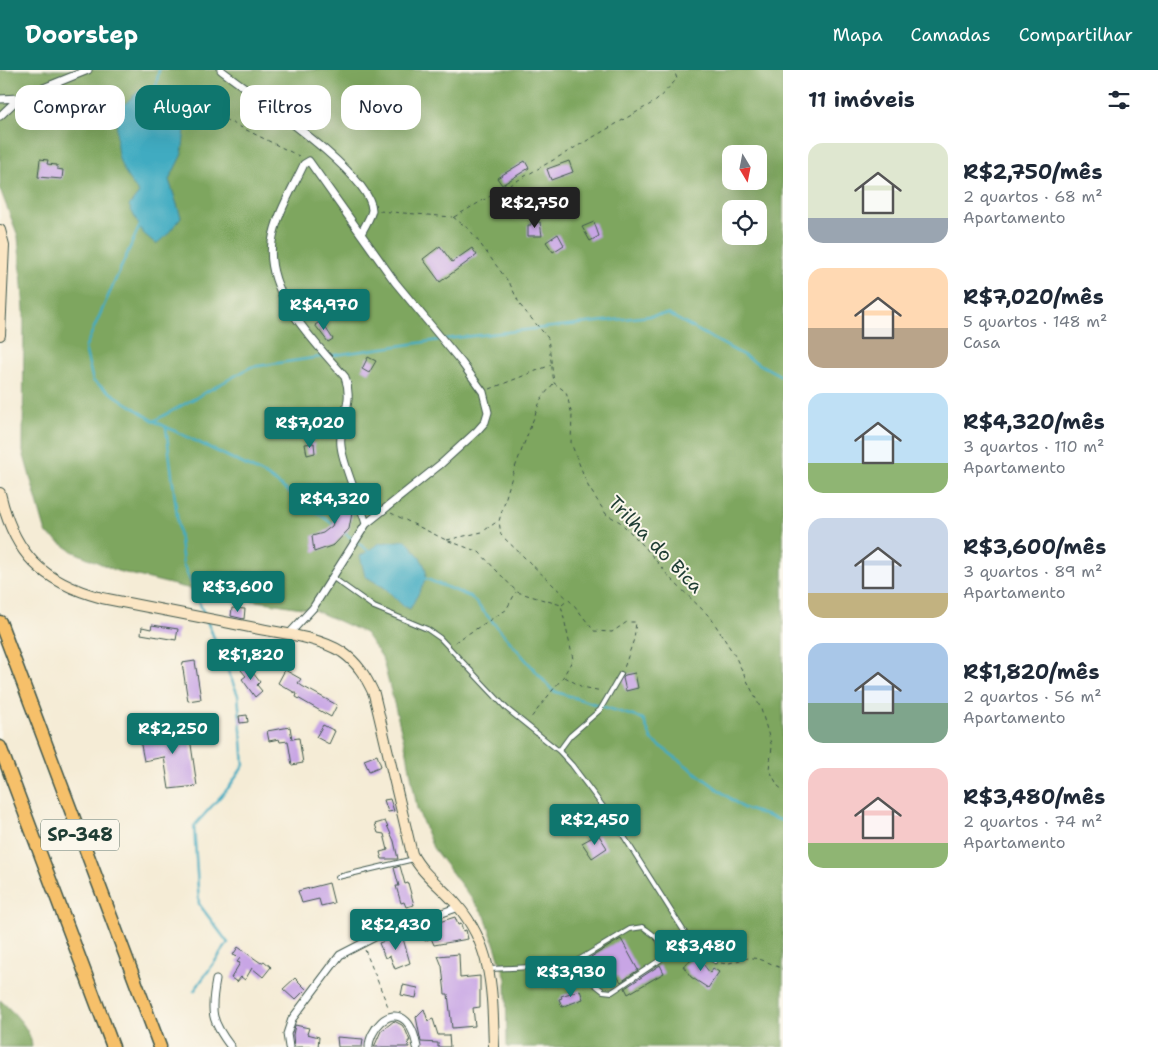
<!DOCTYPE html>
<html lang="pt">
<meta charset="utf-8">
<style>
body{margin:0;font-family:"Shantell Sans",sans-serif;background:#f2f2f3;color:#1f2937;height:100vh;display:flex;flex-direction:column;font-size:19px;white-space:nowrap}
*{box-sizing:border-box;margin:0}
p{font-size:16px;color:#747a83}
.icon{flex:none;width:28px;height:28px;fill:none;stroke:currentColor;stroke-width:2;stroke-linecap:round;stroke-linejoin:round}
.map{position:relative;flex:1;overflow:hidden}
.panel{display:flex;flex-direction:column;background:#fff;width:375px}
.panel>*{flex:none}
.banner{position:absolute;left:15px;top:15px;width:475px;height:45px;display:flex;gap:10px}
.needle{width:32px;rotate:170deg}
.tools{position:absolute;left:722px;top:75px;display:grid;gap:10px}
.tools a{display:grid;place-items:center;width:45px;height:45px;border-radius:10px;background:#fff;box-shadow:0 5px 20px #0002;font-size:25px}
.price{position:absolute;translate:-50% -42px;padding:0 11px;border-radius:5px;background:#0f766e;color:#fff;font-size:16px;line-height:32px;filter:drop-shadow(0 1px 2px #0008)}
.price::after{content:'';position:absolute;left:50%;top:30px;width:15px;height:11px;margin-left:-8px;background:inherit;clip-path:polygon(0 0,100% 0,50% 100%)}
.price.current{background:#222;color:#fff}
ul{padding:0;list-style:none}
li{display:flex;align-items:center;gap:15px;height:125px;padding:0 25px}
li span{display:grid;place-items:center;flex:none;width:140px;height:100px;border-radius:15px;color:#555}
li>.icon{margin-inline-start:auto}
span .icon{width:60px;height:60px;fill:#fffc;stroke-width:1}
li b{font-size:21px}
h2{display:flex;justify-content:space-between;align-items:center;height:60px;padding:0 25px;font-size:21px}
.pill{padding:0 18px;border-radius:15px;background:#fff;box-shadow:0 5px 20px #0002;font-size:18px;line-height:45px}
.pill.current{background:#0f766e;color:#fff}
header{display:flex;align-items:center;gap:30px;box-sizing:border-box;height:70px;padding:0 25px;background:#0f766e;color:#fff}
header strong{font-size:24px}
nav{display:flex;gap:28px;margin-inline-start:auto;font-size:18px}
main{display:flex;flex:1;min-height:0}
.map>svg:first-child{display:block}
.forest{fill:#7ea65e;stroke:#4e7249;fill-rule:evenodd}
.water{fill:#41abc1;stroke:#30747a}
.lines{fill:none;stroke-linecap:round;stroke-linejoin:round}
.stream{stroke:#41abc1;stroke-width:2.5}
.building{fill:#c8a5e5}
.service-casing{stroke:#3f574c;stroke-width:6}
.minor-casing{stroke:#3f574c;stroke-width:9}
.secondary-casing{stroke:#3f574c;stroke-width:12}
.motorway-casing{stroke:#3f574c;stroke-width:15}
.path{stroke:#3f574c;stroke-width:1;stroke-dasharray:4 4;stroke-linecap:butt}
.service{stroke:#fff;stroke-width:4}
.minor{stroke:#fff;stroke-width:7}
.secondary{stroke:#fbe6c4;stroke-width:10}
.motorway{stroke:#f6c06b;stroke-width:12}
.labels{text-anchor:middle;stroke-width:4;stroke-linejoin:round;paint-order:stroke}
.shield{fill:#fbf7ec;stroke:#61756b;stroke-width:1}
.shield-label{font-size:18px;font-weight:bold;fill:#1f3d34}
.street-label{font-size:19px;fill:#1f3d34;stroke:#fbf7ec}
</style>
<header>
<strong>Doorstep</strong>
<nav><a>Mapa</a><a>Camadas</a><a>Compartilhar</a></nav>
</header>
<main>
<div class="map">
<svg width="783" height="977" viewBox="0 0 783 977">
<rect width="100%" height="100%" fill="#fbf7ec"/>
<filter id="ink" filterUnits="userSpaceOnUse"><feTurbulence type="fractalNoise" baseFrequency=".02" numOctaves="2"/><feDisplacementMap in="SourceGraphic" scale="10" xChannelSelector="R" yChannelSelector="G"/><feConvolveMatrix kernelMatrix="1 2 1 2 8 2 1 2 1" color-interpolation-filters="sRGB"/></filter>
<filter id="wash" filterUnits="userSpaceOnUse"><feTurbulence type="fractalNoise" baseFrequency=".0096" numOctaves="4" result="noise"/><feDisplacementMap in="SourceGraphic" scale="20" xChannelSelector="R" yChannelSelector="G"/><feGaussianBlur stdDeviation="1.12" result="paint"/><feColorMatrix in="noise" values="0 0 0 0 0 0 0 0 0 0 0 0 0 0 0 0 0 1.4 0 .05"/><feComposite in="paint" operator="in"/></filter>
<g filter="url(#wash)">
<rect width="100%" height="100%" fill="#f5ecd6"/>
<path class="forest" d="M0,0H783V977H507L506,909L485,846L433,778L417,738L407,683L382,587L365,563L314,540L207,523L117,501L72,481L46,463L23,382L24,240L18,166L0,119ZM184,57L182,84L169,110L181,147L130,136ZM731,84H759V111H731ZM731,139H759V166H731ZM365,506L415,528L410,539L402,535L385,518Z
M0,930C13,942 31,958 32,977H0Z"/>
<path class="water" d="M170,18L189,28L182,84L169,110L181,147L167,165L156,174L143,163L129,136L139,123C114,92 115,78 118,40L141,19Z
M406,470C435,504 429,503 410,539L402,535L385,518L365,506L360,486L380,473Z"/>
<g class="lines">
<path class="stream" d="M155,21L159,0
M140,155L85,278L93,311L154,351L266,405L334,455
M445,269L668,244L783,307
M154,351L251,297L439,270
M166,357L183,494L205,546
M342,461L370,482
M424,508L471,527L553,621L643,649L652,670L743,738L783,751
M194,921L228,873L199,834L194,756L230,716L244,695L238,625L207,551"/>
</g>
<g id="blocks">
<path class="building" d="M84,27L88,32L91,30L97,41L87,47L85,44L82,46L78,39L74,42L70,35Z
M40,89L48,90L47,94L57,95V99L63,100L62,109L38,107Z
M525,91L529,98L502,115L497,108Z
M569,91L573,102L551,110L547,99Z
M557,126L562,133L555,138L550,131Z
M531,152H540L542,166H528V155H531Z
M594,152L599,166L590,171L582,157Z
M558,164L564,175L553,182L546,172Z
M440,176L452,192L472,178L477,185L440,212L423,189Z
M321,251L333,269L328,272L315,255Z
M368,287L376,291L369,303L362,299Z
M314,373L315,383L307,385L305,374Z
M346,423L352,443L349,459L334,475L314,482L312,466L323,463L332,456L336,445L333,429Z
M232,538L245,539L244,549L231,546Z
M152,555L178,559L176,570L141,564L142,557L151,559Z
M195,591L201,629L188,631L182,593Z
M247,595L260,612L257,615L262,621L255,627L242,609L246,606L241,600Z
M285,600L301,609L298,613L302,616L337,635L331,647L296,627L297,624L278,613Z
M635,603L638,618L626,621L623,608L625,605Z
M247,645L248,652L240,653L239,646Z
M188,654L197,716L169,719L164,687L144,691L140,670L161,667L160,658Z
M323,655L335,661L329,674L316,667Z
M290,657L292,669L299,668L303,693L292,695L288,671L280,672L279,669L269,671L267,661Z
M377,685L381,696L369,701L364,690Z
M390,729L394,741L388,742L384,730Z
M385,751L394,771L398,789H382L380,782L388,780L384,764L378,763L375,754Z
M598,764L607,778L592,788L582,773Z
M400,796L405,814L408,813L414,835L406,837L404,832L401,833L396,816H399L394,798Z
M329,813L334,833L321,836L319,829L302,833L298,821Z
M455,847L458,855L461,854L463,861L466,860L468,869L434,875L431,868L425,871L420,858Z
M402,865L410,893L395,899L390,886L385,888L379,873Z
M621,869L638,900L621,912L617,906L607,912L591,887Z
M238,877L261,893L264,891L271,897L263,907L252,898L245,910L241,907L237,912L231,908L240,893L237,892L240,888L233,885Z
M459,884L460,908L480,906V937L473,938L475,956L452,958L448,924H445L442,896L438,886Z
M697,886L710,903L713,898L719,902L708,918L691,907L683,896Z
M660,895L664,903L628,924L625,918Z
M295,908L306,919L295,930L283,919Z
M403,915L418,918L416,928L401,925Z
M580,920L583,929L562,937L559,929L562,928L561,926Z
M424,939L428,951L433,949L438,965H449L450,977H438V973L421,972L416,947Z
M394,951L402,955L406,961L410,971H408L409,977H374L381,961Z
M295,955L309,958L307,964L319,967L318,977H294L293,965Z
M337,967L363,969L362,977H338Z"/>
</g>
</g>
<g filter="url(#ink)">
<use href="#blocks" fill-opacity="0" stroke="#3f574c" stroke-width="1"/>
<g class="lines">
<g class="service-casing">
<path id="service" d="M332,507L374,537L427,559L440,568L507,639L559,681L572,695L616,754L687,866L699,881L715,891
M559,681L570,666L600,640L621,604
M338,807L414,789
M490,899L570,895L630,859L643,857C658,868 664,870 660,890L612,922L603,921L570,895"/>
</g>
<g class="minor-casing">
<path id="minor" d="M221,0C250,23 372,104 372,140C371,147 364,157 361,164
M0,29L19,28L88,0
M0,46L19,28
M289,564L313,538L366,454L442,393L477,361L485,352L488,342L483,322L462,293L395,212L309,91L304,94C293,118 276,145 272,172C265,224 314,271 345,307C355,335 338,350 341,376C343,396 360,432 366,454
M216,910C210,942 211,951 231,977
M289,977L287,964L292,949L340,885L375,867L459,837
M369,977C369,961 389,935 406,951C413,958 415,968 417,977"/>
</g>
<g class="secondary-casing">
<path id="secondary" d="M0,160L4,175L0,265
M0,423C14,484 42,512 102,528C152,538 201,547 250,557C279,563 316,566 342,582C358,593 366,607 374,624L412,784C422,804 443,818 457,835C494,878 492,924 494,977"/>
</g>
<g class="motorway-casing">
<path id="motorway" d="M0,552L160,977
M0,677L113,977"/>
</g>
<path class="path" d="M210,42L299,86
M379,141L452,147
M453,147L470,160L510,214L520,235L548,268L554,313L566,322L572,345L571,373L588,416L606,444L620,452L645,477L670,508L711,548L735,586L761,639L772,677L769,699L778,716L783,720
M454,147L656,31L677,9L674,0
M553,314L541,329L513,403L499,451L501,465L574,535L594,561L612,562L627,552H636L634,569L624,598
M490,319L551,295
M391,443L446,470L479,482L517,522L561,535L573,589L563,607L530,649
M447,470L482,462L498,451
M562,535L568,530
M455,572L506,540L516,522
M565,607L582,617L602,621
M365,880L389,939
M721,893C730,895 739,889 749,888C760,887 773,895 783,899"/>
<use href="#service" class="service"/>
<use href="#minor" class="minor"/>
<use href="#secondary" class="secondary"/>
<use href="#motorway" class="motorway"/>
</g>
</g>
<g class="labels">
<rect class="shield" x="41" y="749.5" width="78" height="31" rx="4"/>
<g class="shield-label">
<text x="80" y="771">SP-348</text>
</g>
<g class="street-label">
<text transform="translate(656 474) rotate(46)" y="7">Trilha do Bica</text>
</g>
</g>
</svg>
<div class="tools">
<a><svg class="needle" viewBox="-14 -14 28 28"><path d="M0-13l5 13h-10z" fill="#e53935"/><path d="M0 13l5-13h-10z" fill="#747a83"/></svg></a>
<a><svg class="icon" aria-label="locate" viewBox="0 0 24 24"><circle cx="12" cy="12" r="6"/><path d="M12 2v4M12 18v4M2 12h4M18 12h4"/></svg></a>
</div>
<b class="price current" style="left:535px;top:159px">R$2,750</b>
<b class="price" style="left:324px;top:261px">R$4,970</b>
<b class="price" style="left:310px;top:379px">R$7,020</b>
<b class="price" style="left:335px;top:455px">R$4,320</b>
<b class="price" style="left:238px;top:543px">R$3,600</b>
<b class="price" style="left:251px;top:611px">R$1,820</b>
<b class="price" style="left:173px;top:685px">R$2,250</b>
<b class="price" style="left:595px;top:776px">R$2,450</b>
<b class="price" style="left:396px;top:881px">R$2,430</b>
<b class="price" style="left:701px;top:902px">R$3,480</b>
<b class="price" style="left:571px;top:928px">R$3,930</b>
<div class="banner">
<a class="pill">Comprar</a>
<a class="pill current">Alugar</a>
<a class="pill">Filtros</a>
<a class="pill">Novo</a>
</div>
</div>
<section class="panel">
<h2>11 imóveis<svg class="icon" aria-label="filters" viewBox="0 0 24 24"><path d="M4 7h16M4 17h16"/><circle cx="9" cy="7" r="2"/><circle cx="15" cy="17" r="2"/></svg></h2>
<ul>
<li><span style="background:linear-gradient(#dfe7d0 75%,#9aa5b1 0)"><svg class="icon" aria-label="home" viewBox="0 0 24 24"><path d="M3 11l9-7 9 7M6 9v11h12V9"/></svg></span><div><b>R$2,750/mês</b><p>2 quartos · 68 m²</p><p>Apartamento</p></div></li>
<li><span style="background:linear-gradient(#ffd9b3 60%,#b9a48a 0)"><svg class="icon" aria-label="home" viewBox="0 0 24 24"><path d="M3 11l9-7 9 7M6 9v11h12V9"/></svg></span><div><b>R$7,020/mês</b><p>5 quartos · 148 m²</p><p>Casa</p></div></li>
<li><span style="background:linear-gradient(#bfe0f5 70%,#8fb573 0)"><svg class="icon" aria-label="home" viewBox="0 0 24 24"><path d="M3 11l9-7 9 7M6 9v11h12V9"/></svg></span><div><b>R$4,320/mês</b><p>3 quartos · 110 m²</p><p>Apartamento</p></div></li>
<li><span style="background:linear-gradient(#c9d6e8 75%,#c2b280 0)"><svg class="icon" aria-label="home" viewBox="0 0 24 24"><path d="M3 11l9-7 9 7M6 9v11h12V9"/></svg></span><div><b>R$3,600/mês</b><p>3 quartos · 89 m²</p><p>Apartamento</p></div></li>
<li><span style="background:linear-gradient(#a9c7e8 60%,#7fa58c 0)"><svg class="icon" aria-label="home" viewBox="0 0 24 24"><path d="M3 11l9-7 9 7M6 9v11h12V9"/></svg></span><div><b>R$1,820/mês</b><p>2 quartos · 56 m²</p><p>Apartamento</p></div></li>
<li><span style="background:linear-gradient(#f6c9c9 75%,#8fb573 0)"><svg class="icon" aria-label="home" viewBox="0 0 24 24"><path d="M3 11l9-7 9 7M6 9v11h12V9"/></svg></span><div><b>R$3,480/mês</b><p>2 quartos · 74 m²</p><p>Apartamento</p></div></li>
</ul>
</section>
</main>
